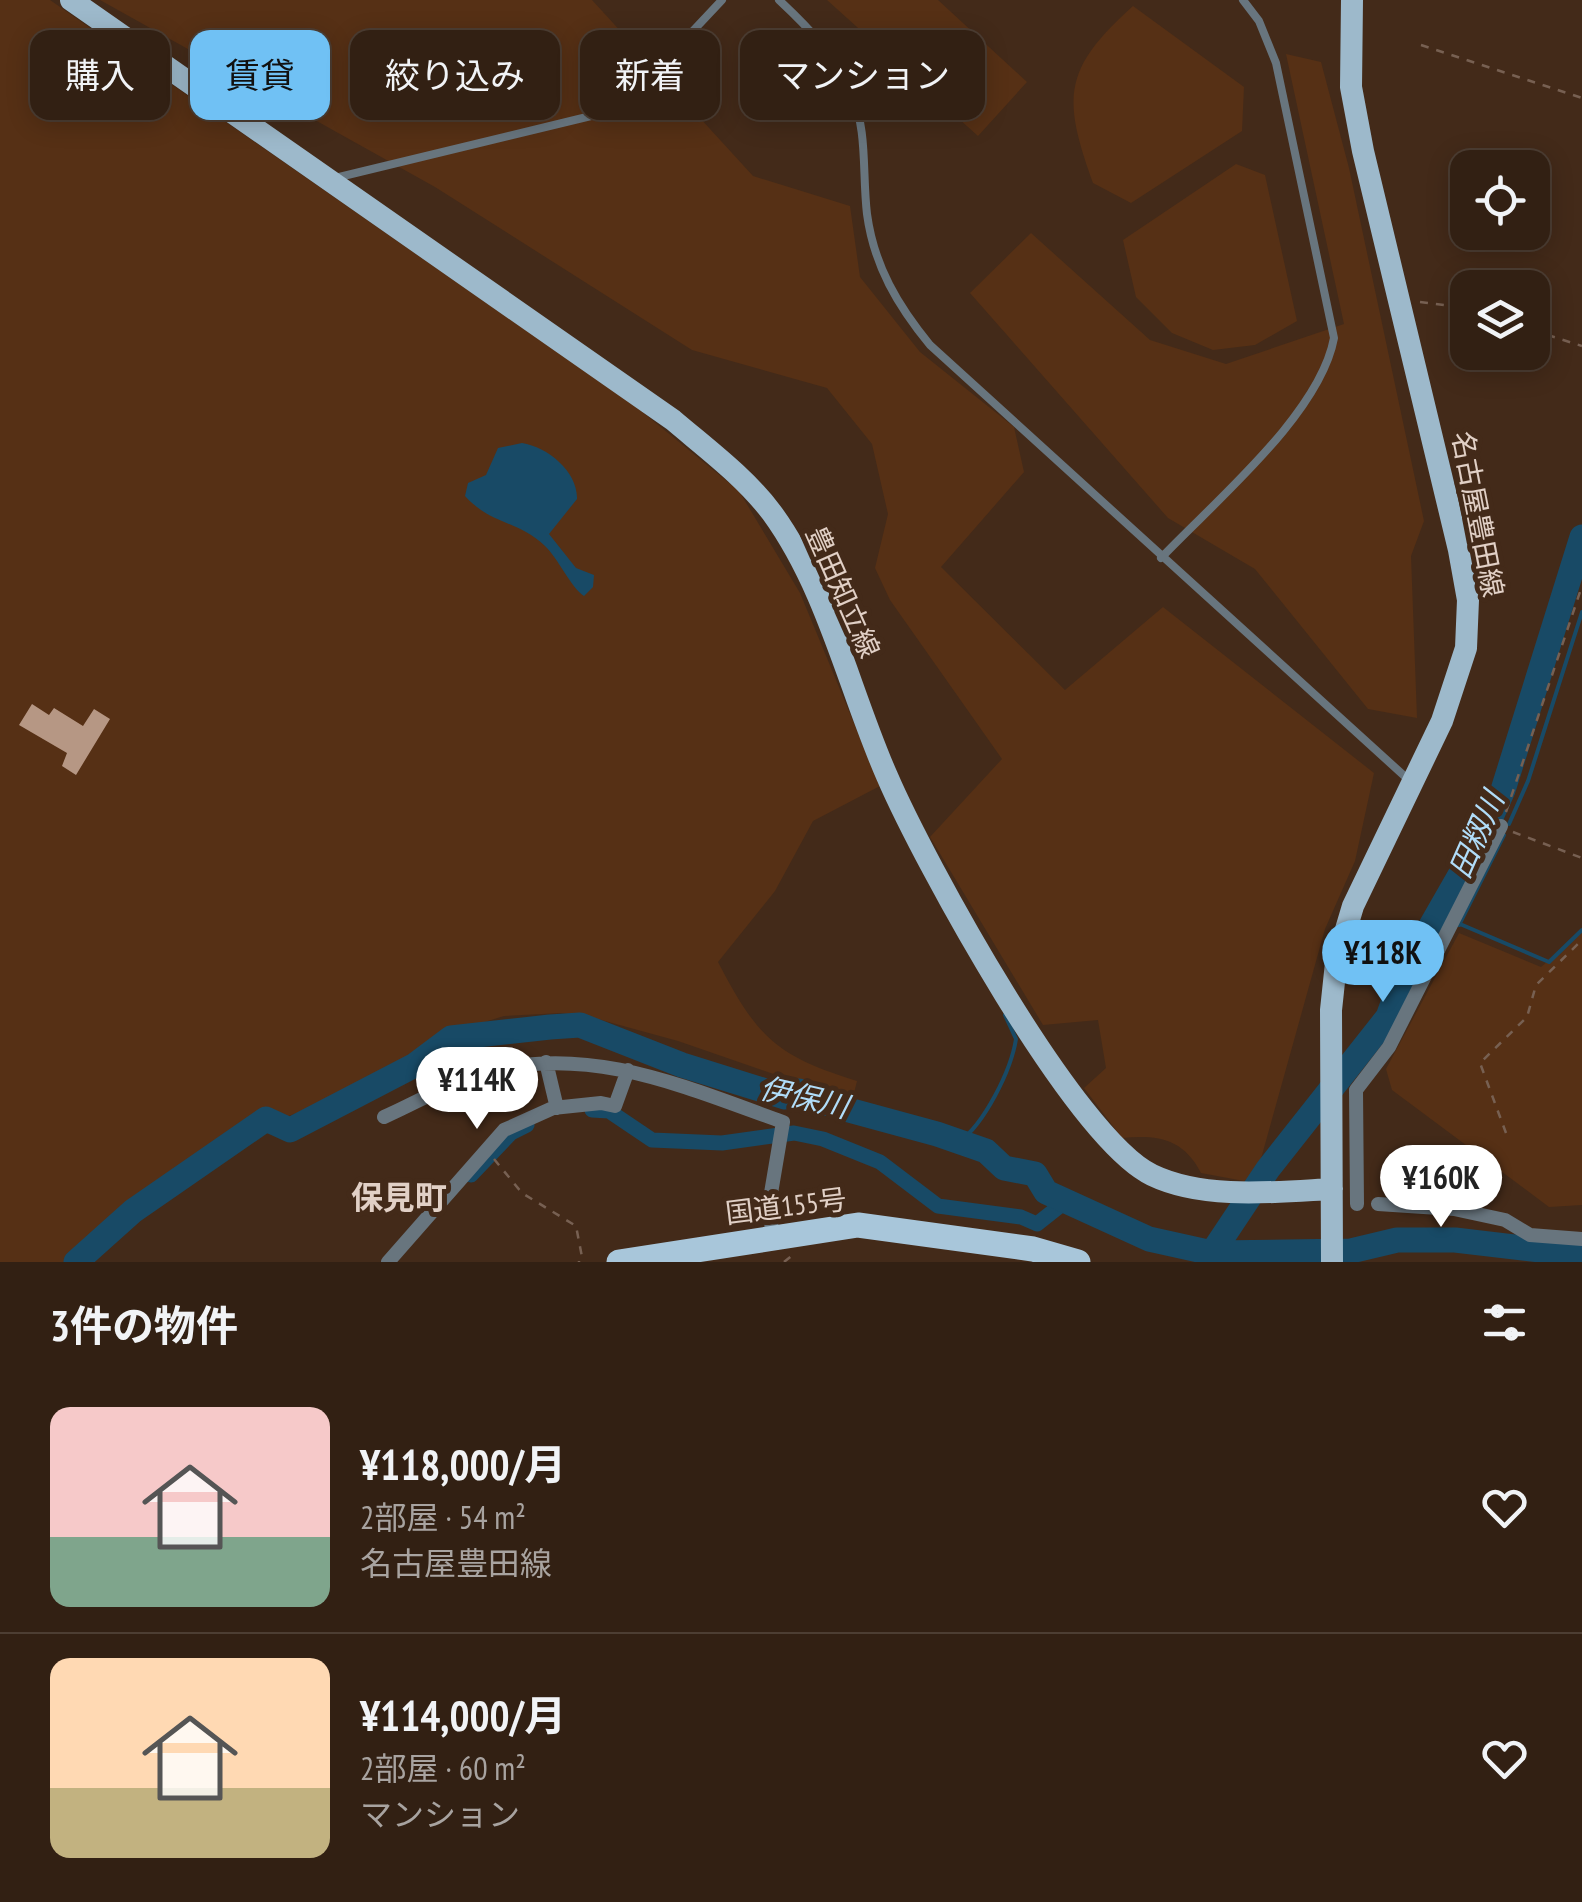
<!DOCTYPE html>
<html lang="ja">
<meta charset="utf-8">
<style>
body{margin:0;font-family:"PT Sans Narrow","Noto Sans JP",sans-serif;background:#3a281c;color:#f1f3f6;height:100vh;display:flex;flex-direction:column;font-size:38px;white-space:nowrap}
*{box-sizing:border-box;margin:0}
p{font-size:32px;color:#a8a3a0}
.icon{flex:none;width:55px;height:55px;fill:none;stroke:currentColor;stroke-width:2;stroke-linecap:round;stroke-linejoin:round}
.map{position:relative;height:1262px;overflow:hidden}
.details{display:flex;flex-direction:column;background:#322013;flex:1}
.details>*{flex:none}
.banner{position:absolute;left:30px;top:30px;width:1000px;height:90px;display:flex;gap:20px}
.fabs{position:absolute;left:1450px;top:150px;display:grid;gap:20px}
.fabs a{display:grid;place-items:center;width:100px;height:100px;border-radius:20px;background:#322013;box-shadow:0 5px 25px #0003,0 0 0 2px #4d3e33;font-size:50px}
.price{position:absolute;translate:-50% -85px;padding:0 22px;border-radius:35px;background:#fff;color:#222;font-size:32px;line-height:65px;filter:drop-shadow(0 2px 5px #0008)}
.price::after{content:'';position:absolute;left:50%;top:60px;width:30px;height:22px;margin-left:-15px;background:inherit;clip-path:polygon(0 0,100% 0,50% 100%)}
.price.active{background:#70c1f4;color:#111}
ul{padding:0;list-style:none}
li{display:flex;align-items:center;gap:30px;height:250px;padding:0 50px}
li+li{border-top:2px solid #4d3e33}
li span{display:grid;place-items:center;flex:none;width:280px;height:200px;border-radius:20px;color:#555}
li>.icon{margin-inline-start:auto}
span .icon{width:120px;height:120px;fill:#fffc;stroke-width:1}
li b{font-size:42px}
h2{display:flex;justify-content:space-between;align-items:center;height:120px;padding:0 50px;font-size:42px}
.tag{padding:0 35px;border-radius:20px;background:#322013;box-shadow:0 5px 25px #0003,0 0 0 2px #4d3e33;font-size:35px;line-height:90px}
.tag.active{background:#70c1f4;color:#111}
.map>svg:first-child{display:block}
.green{fill:#563015}
.water{fill:#184a66}
.lines{fill:none;stroke-linecap:round;stroke-linejoin:round}
.stream{stroke:#184a66;stroke-width:4}
.canal{stroke:#184a66;stroke-width:15}
.river{stroke:#184a66;stroke-width:25}
.building{fill:#b69784}
.path{stroke:#776052;stroke-width:2.5;stroke-dasharray:8 8;stroke-linecap:butt}
.service{stroke:#68757e;stroke-width:8}
.minor{stroke:#68757e;stroke-width:14}
.primary{stroke:#9db9cb;stroke-width:22}
.trunk{stroke:#a8c6da;stroke-width:25}
.labels{text-anchor:middle;stroke-width:10;stroke-linejoin:round;paint-order:stroke}
.street-label{font-size:28px;fill:#e1d0c6;stroke:#432a19}
.water-label{font-size:30px;font-style:italic;fill:#b0dcf8;stroke:#432a19}
.quarter-label{font-size:32px;font-weight:bold;fill:#e1d0c6;stroke:#432a19}
</style>
<div class="map">
<svg width="1582" height="1262" viewBox="0 0 1582 1262">
<rect width="100%" height="100%" fill="#432a19"/>
<path class="green" d="M0,0H50L635,406L739,491L800,593L880,786L813,821L775,891L718,962C757,1037 776,1056 857,1081L852,1101L678,1041L594,1018L561,1013L504,1016L433,1038L355,1092L280,1119L96,1230L66,1262H0Z
M100,0H592L753,176L850,206L860,277L920,352L1014,427L1024,472L941,567L1065,690L1163,607L1374,773L1355,861L1325,929L1257,1173L1244,1181L1201,1173C1183,1138 1157,1135 1122,1138L1084,1088L1106,1068L1098,1020L1043,1025L930,837L1002,759L890,600L875,568L888,514L872,444L827,388L692,350L435,187Z
M827,0H938L1027,82L978,136Z
M1133,6L1244,87L1242,131L1131,203L1093,183C1062,97 1063,69 1133,6Z
M1286,54L1321,62L1349,168L1424,521L1411,556L1417,718L1368,709L1255,569L1168,518L970,293L1031,233L1150,340L1226,364L1344,324Z
M1236,164L1265,175L1297,321L1255,345L1213,350L1172,333L1136,297L1123,240Z
M1582,932V1205L1549,1207L1392,1090L1386,1069L1459,933L1541,967Z"/>
<path class="water" d="M522,443C548,447 578,472 577,499L549,534L576,568L594,575L593,587L584,596C571,588 558,558 545,546C518,520 491,525 465,496L468,483L486,475L498,448Z"/>
<g class="lines">
<path class="stream" d="M1509,824L1528,781L1582,612
M1460,924L1549,962L1582,930
M1459,925L1504,835
M959,1142C984,1124 1011,1071 1016,1039L1005,1015"/>
<path class="canal" d="M592,1110L609,1111L652,1140L722,1143L794,1133L823,1139L880,1162L938,1206L1021,1217L1037,1224L1066,1201
M471,1175L511,1133L527,1125"/>
<path class="river" d="M1212,1253L1268,1169L1388,1017L1404,973L1483,835L1503,790L1582,537
M76,1262L133,1211L266,1119L290,1130L415,1065L451,1038L550,1027L580,1025L682,1065L785,1097L799,1091L834,1106L937,1134L986,1151L1004,1168L1035,1174L1046,1192L1149,1239L1212,1253L1351,1251L1397,1240H1455L1582,1255"/>
</g>
<path class="building" d="M32,704L49,715L54,708L83,726L94,709L110,719L76,775L62,766L67,753L19,725Z"/>
<g class="lines">
<path class="path" d="M1421,45L1582,98
M1420,302L1468,308
M1532,330L1582,346
M1506,812L1582,586
M1513,832L1582,858
M1506,1133L1480,1063L1527,1017L1536,985L1582,940
M494,1159L522,1193L576,1226L583,1262
M579,1261V1262
M784,1262L794,1254"/>
<path class="service" d="M779,0C808,27 835,55 851,91C868,132 862,171 867,214C874,266 898,306 930,345L1411,782
M335,178L591,116L644,83L722,0
M1161,558C1215,501 1320,414 1334,338L1276,63L1259,21L1243,0"/>
<path class="minor" d="M546,1062L557,1108
M384,1117C416,1103 449,1083 483,1073C588,1043 685,1087 783,1122L770,1199L772,1237
M1357,1204L1356,1090L1389,1047L1501,826
M1378,1204L1454,1209L1505,1220L1530,1235L1582,1239
M388,1262L504,1130L553,1108L601,1103L615,1106L628,1070"/>
<path class="primary" d="M71,0L673,420C707,449 745,477 772,513C828,590 849,690 887,776C924,862 1075,1138 1152,1175C1204,1200 1276,1192 1332,1189
M1332,1262L1331,1010L1336,963L1353,906L1442,721L1466,648L1468,600L1459,550L1363,151L1351,87L1352,0"/>
<path class="trunk" d="M619,1262L858,1225L1033,1249L1078,1262"/>
</g>
<g class="labels">
<g class="street-label">
<text transform="translate(1478 514) rotate(79)" y="10">名古屋豊田線</text>
<text transform="translate(843 592) rotate(66)" y="10">豊田知立線</text>
<text transform="translate(786 1206) rotate(-7)" y="10">国道155号</text>
</g>
<g class="water-label">
<text transform="translate(1477 835) rotate(-66)" y="10">田籾川</text>
<text transform="translate(804 1098) rotate(13)" y="10">伊保川</text>
</g>
<g class="quarter-label">
<text x="399" y="1209">保見町</text>
</g>
</g>
</svg>
<div class="fabs">
<a><svg class="icon" aria-label="locate" viewBox="0 0 24 24"><circle cx="12" cy="12" r="6"/><path d="M12 2v4M12 18v4M2 12h4M18 12h4"/></svg></a>
<a><svg class="icon" aria-label="layers" viewBox="0 0 24 24"><path d="M12 4l9 5-9 5-9-5zM3 14l9 5 9-5"/></svg></a>
</div>
<b class="price active" style="left:1383px;top:1005px">¥118K</b>
<b class="price" style="left:477px;top:1132px">¥114K</b>
<b class="price" style="left:1441px;top:1230px">¥160K</b>
<div class="banner">
<a class="tag">購入</a>
<a class="tag active">賃貸</a>
<a class="tag">絞り込み</a>
<a class="tag">新着</a>
<a class="tag">マンション</a>
</div>
</div>
<section class="details">
<h2>3件の物件<svg class="icon" aria-label="filters" viewBox="0 0 24 24"><path d="M4 7h16M4 17h16"/><circle cx="9" cy="7" r="2"/><circle cx="15" cy="17" r="2"/></svg></h2>
<ul>
<li><span style="background:linear-gradient(#f6c9c9 65%,#7fa58c 0)"><svg class="icon" aria-label="home" viewBox="0 0 24 24"><path d="M3 11l9-7 9 7M6 9v11h12V9"/></svg></span><div><b>¥118,000/月</b><p>2部屋 · 54 m²</p><p>名古屋豊田線</p></div><svg class="icon" aria-label="heart" viewBox="0 0 24 24"><path d="M12 20l-8-8c-3-5 5-10 8-4 3-6 11-1 8 4z"/></svg></li>
<li><span style="background:linear-gradient(#ffd9b3 65%,#c2b280 0)"><svg class="icon" aria-label="home" viewBox="0 0 24 24"><path d="M3 11l9-7 9 7M6 9v11h12V9"/></svg></span><div><b>¥114,000/月</b><p>2部屋 · 60 m²</p><p>マンション</p></div><svg class="icon" aria-label="heart" viewBox="0 0 24 24"><path d="M12 20l-8-8c-3-5 5-10 8-4 3-6 11-1 8 4z"/></svg></li>
</ul>
</section>
